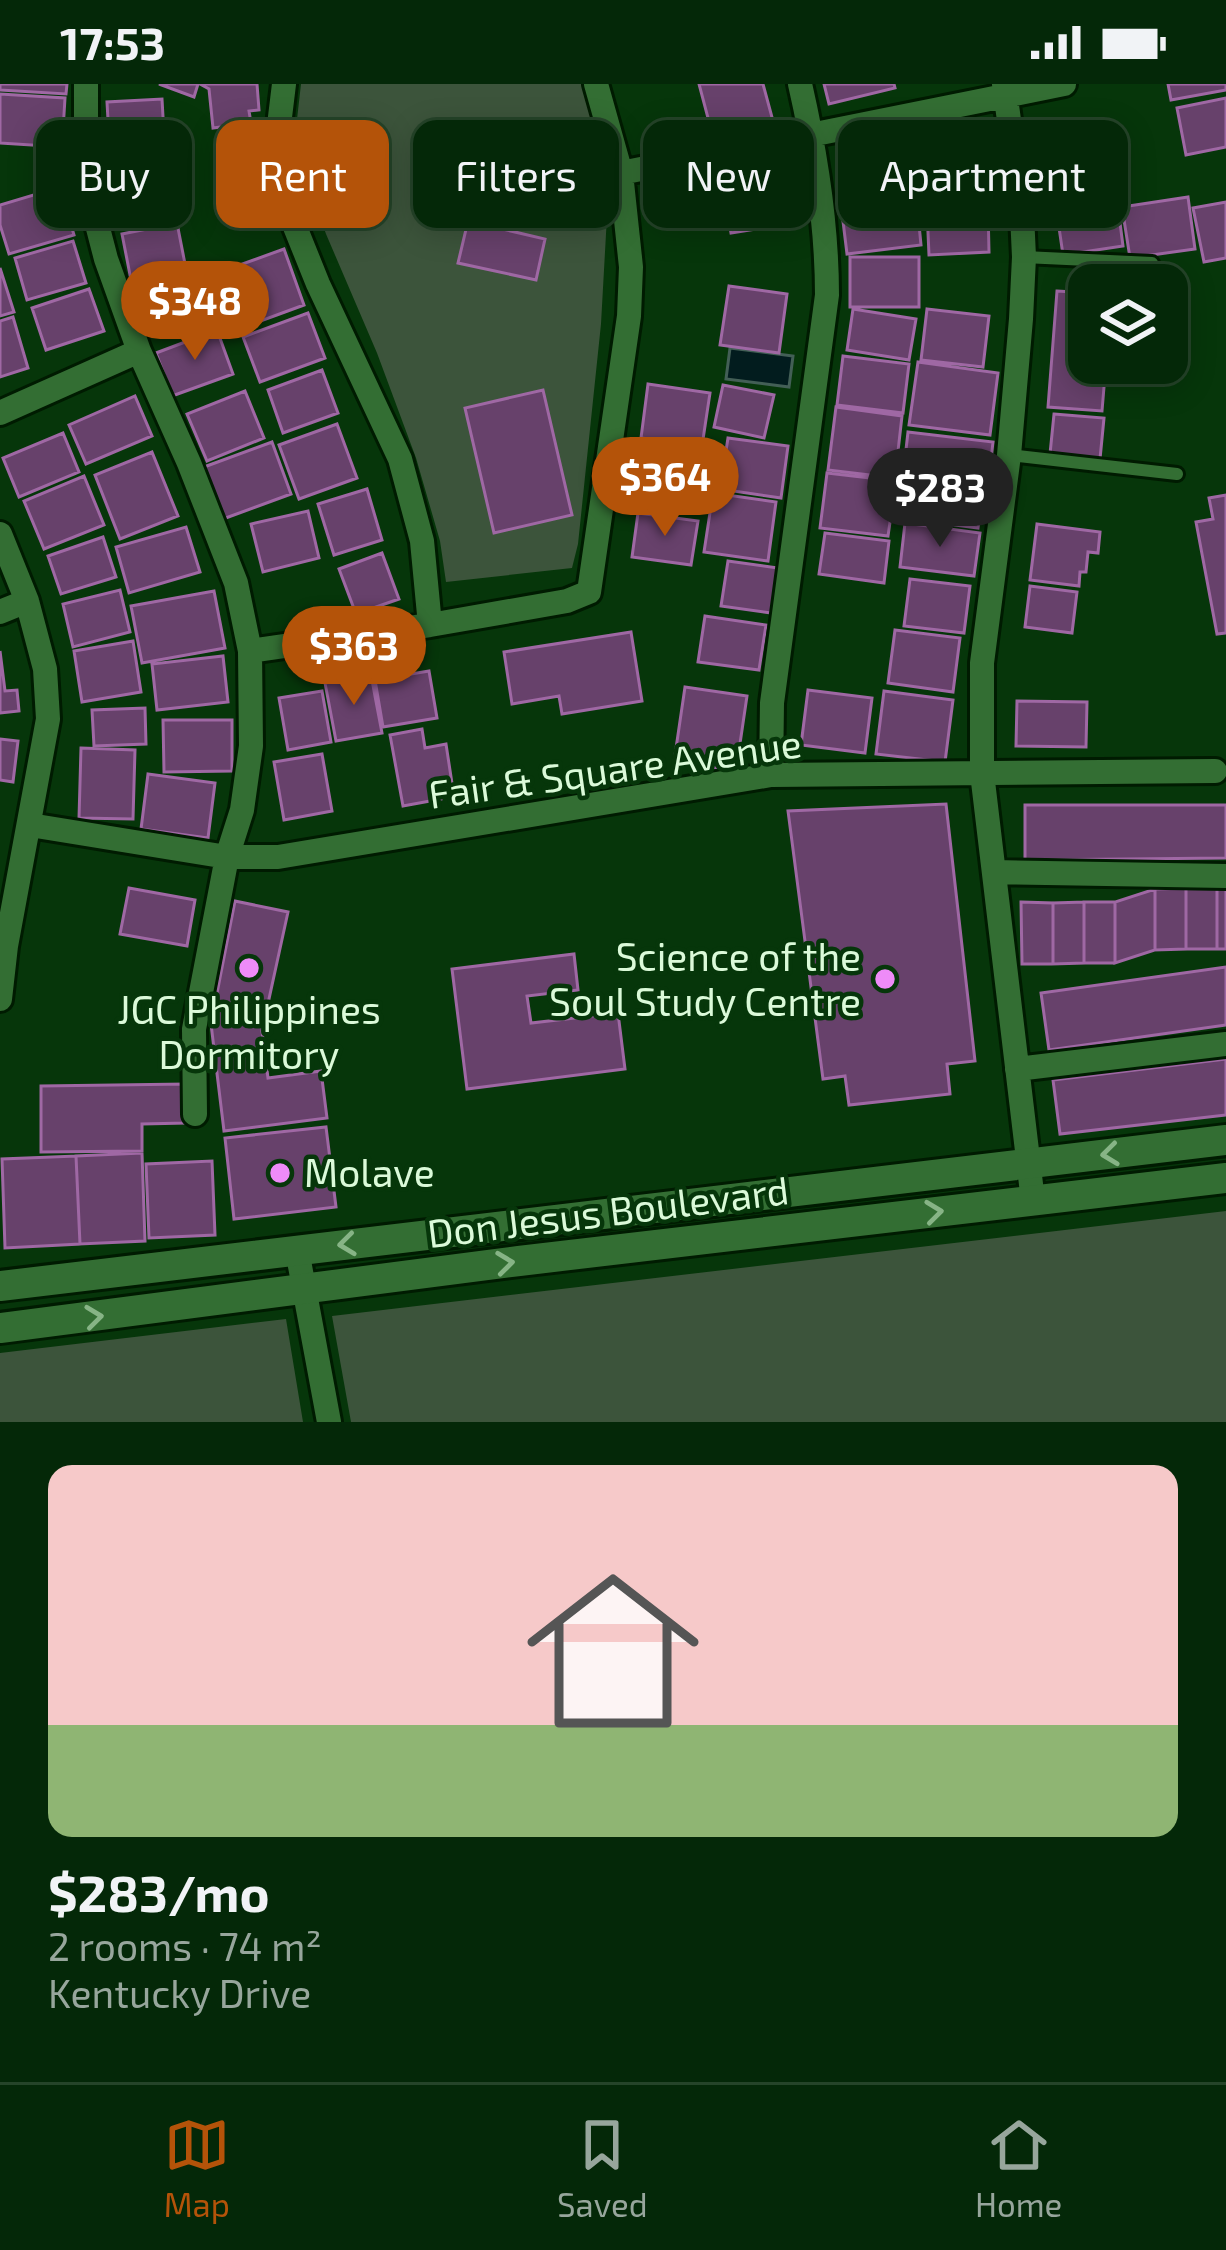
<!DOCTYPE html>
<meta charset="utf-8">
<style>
body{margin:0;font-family:"Exo 2",sans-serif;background:#123416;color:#f1f3f6;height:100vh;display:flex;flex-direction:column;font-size:45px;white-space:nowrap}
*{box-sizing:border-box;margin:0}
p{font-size:39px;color:#97a69c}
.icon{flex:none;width:66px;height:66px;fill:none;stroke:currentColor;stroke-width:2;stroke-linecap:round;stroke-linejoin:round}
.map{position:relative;height:1338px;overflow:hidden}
.panel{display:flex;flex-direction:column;background:#042808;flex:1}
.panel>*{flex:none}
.guide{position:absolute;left:36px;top:36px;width:1155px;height:108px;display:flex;gap:24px}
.controls{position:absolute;left:1068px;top:180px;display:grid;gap:24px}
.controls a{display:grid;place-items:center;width:120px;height:120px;border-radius:24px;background:#042808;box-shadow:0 6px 30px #0003,0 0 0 3px #254429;font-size:60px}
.price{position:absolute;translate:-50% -102px;padding:0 27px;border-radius:42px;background:#b45309;color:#fff;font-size:39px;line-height:78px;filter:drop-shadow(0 3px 6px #0008)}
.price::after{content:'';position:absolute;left:50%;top:72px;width:36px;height:27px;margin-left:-18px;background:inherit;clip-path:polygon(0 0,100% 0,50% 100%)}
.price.current{background:#222;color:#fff}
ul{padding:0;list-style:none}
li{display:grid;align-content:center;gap:24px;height:636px;padding:0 48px}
li span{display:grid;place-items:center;height:372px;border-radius:24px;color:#555}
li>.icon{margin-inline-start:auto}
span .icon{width:216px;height:216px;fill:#fffc;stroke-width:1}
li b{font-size:51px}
.tag{padding:0 42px;border-radius:24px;background:#042808;box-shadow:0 6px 30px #0003,0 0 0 3px #254429;font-size:42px;line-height:108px}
.tag.current{background:#b45309;color:#fff}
.status{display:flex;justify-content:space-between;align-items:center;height:84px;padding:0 60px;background:#042808;direction:ltr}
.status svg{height:33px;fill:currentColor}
.tabs{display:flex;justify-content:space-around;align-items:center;height:168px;border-top:3px solid #254429;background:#042808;font-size:33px;color:#97a69c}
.tabs a{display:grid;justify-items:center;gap:6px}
.tabs .current{color:#b45309}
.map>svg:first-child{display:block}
.green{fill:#3c543b}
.water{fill:#021c1e;stroke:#435f56;stroke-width:3}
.building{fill:#67416b;stroke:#9f68a4;stroke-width:3}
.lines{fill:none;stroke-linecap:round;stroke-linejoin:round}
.service-casing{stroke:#001b01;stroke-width:18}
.minor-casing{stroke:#001b01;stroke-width:30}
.tertiary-casing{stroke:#001b01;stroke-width:36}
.service{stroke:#336e33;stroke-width:12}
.minor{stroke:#336e33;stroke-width:24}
.tertiary{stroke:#336e33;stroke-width:30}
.oneway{stroke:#87b486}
.poi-dot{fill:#ee8bf8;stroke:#06360a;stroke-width:4.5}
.labels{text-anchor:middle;stroke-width:9;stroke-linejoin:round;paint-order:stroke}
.street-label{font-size:39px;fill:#dbfad9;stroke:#06360a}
.poi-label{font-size:39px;fill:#dbfad9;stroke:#06360a;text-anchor:end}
</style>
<div class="status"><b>17:53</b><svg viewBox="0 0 49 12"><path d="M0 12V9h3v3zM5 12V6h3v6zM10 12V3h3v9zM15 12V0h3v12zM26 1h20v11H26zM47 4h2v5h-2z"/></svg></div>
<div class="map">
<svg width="1226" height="1338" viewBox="0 0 1226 1338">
<rect width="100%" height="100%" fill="#06360a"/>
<path class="green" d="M301,0H583L605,75L608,114L601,240L578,460L572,484L446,498L440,457L416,374L377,269L326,150L294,62Z
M1226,1127V1338H351L332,1232Z
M286,1235L303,1338H0V1269Z"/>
<path class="water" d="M730,264L793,272L789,303L726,295Z"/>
<path class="building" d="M0,0H67L66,10L0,6Z
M159,0H198L194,13Z
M200,0H257L259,26L249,27L251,39L213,44L209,5Z
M699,0H763L773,37L713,53Z
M824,0H894L895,4L829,20Z
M1168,0H1226V6L1171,16Z
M0,10L65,14L62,63L0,59Z
M1226,14V63L1186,71L1177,24Z
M162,15L165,68L110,72L107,18Z
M907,58L915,111L845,121L838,68Z
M978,60L983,112L921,118L916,65Z
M786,94L794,139L731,149L723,104Z
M1115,100L1123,162L1063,171L1054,109Z
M60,103L74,151L9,170L0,141V121Z
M1188,113L1195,165L1130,174L1122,123Z
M1226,118V174L1204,178L1193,124Z
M917,120L921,161L847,170L842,129Z
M988,123L989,168L929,171L927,126Z
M468,137L545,155L536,196L458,179Z
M177,139L186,185L131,196L122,150Z
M73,157L86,199L27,216L15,174Z
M284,165L304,221L244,243L223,187Z
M850,173H919V223H850Z
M0,184L14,228L0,232Z
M202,184L214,237L157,250L146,197Z
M729,202L787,210L779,269L720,261Z
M89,205L104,247L46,266L32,224Z
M1057,207L1089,209V279H1106L1102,327L1048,323Z
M853,225L916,235L909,276L847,266Z
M927,225L989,232L983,283L921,276Z
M308,229L325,274L260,298L243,253Z
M13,233L28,284L0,293V237Z
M217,246L233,290L172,312L156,269Z
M843,272L909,280L903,329L837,321Z
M918,278L998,289L990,351L909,341Z
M322,286L338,329L283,349L268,306Z
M648,300L710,309L702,362L641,354Z
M723,301L774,311L764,354L714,343Z
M543,306L572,431L494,449L465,324Z
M245,307L264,354L207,377L187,330Z
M135,312L152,352L86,380L69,341Z
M836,323L902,332L895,394L828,386Z
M1054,330L1104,334L1100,375L1050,370Z
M337,340L357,394L299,415L279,361Z
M908,348L993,358L988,402L903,392Z
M63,349L79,388L19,413L3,374Z
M728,354L788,362L781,414L720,405Z
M272,358L291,410L223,435L204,383Z
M645,365L695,372L687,428L637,421Z
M152,368L178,432L120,455L95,391Z
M827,389L896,397L888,452L820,444Z
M84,392L104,441L44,465L24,417Z
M906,395L983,405L978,444L901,434Z
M367,405L382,456L334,471L318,420Z
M713,409L776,418L768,477L704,468Z
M1226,411V549L1217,550L1196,438L1213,435L1209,414Z
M308,427L319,474L263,488L251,440Z
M638,429L698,437L691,481L632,473Z
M905,439L980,449L974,492L900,483Z
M1037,440L1100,448L1098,469L1088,468L1086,488H1080L1079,502L1030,496Z
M186,443L200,488L129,509L116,463Z
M825,449L889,457L884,499L819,490Z
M103,453L116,493L61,510L48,472Z
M382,469L399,515L356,530L339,485Z
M728,477L778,484L771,529L721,522Z
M910,495L970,502L964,549L904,542Z
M1030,502L1077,508L1072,549L1025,543Z
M120,506L130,548L73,563L63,520Z
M214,507L225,564L142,579L131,522Z
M705,532L766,541L759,586L698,578Z
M895,546L960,554L953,608L888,599Z
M631,548L642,617L562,630L559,612L512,620L504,568Z
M133,557L141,608L82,618L74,567Z
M0,567L5,607L17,606L19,627L0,629Z
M223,572L228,618L157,626L152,580Z
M429,587L437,634L383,643L375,596Z
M371,591L382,649L336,657L325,599Z
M685,603L747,612L736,687L674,678Z
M808,606L872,614L865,669L801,661Z
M322,607L331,658L288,666L279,614Z
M884,607L953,616L945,678L876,670Z
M1017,617L1087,618L1086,663L1016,662Z
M145,624L146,660L94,662L92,626Z
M163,636H232V687L164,688Z
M422,645L425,664L446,660L453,706L440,708L441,715L403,722L390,651Z
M0,655L18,657L13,698L0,696Z
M81,664L135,666L133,735L79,734Z
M322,670L332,727L284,736L274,678Z
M148,690L215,699L208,754L141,745Z
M946,720L975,977L947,980L950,1010L849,1021L845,992L823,995L788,727Z
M1025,721H1226V774L1025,776Z
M129,804L195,816L187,862L120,850Z
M1186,804V865L1155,866V805Z
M1186,804H1217V865H1186Z
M1217,804H1226V865H1217Z
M1155,805V866L1115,879V818Z
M235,817L288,828L262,947L268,994L321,987L327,1034L224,1047L211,940Z
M1021,818L1053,819V880H1022Z
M1084,818H1115V879H1084Z
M1084,818V879L1053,880V819Z
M574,870L578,906L527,912L531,939L618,929L625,985L467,1005L452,885Z
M1226,883V941L1049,966L1041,909Z
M1226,975V1031L1060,1050L1053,996Z
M186,1000V1039L142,1040V1067L41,1068V1002Z
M326,1043L336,1123L234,1135L225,1054Z
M142,1069L145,1157L80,1160L76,1072Z
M76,1072L80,1160L5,1164L2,1075Z
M212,1077L215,1151L149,1154L146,1080Z"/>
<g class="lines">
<g class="service-casing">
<path id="service" d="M1024,173L1152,179
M1009,371L1177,390"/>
</g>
<g class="minor-casing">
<path id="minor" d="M86,0V98L106,175L139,267L189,379L236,499L250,567L251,662L242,726L227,773L194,945L195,1030
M284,0L280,33L281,95L285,118L318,200L400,375L422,457L430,541
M1004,0L1022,130L1024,173L1021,235L1009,371L982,579V689L1033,1117
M621,89L1064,0
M0,329L139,267
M0,450L27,517L45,585L48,635L6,862L0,915
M0,528L27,517
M250,567L430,541L567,517L589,508L629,232L631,183L621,89L596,0
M771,691L772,619L827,211C827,139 816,70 800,0
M30,741L227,773H278L771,691L1215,687
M994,788L1226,792
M1017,985L1226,960
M297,1166L329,1338"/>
</g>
<g class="tertiary-casing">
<path id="tertiary" d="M0,1202L1226,1056
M0,1244L519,1177L1226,1094"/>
</g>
<use href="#service" class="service"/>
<use href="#minor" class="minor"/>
<use href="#tertiary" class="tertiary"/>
</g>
<defs><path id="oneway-chevron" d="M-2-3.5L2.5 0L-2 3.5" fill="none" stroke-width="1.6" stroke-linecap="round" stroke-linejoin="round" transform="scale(3)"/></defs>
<g class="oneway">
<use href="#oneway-chevron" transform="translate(1110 1070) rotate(173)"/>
<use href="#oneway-chevron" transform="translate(934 1128) rotate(-7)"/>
<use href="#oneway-chevron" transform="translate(347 1160) rotate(173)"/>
<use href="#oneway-chevron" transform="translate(505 1179) rotate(-7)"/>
<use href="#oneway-chevron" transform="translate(94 1233) rotate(-7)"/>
</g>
<g class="poi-dot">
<circle cx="249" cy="884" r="12"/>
<circle cx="885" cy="895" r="12"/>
<circle cx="280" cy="1089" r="12"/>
</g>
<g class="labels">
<g class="street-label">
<text transform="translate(615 685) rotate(-8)" y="14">Fair &amp; Square Avenue</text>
<text transform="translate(608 1128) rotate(-7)" y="14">Don Jesus Boulevard</text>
</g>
<g class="poi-label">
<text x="861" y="887">Science of the<tspan x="861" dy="45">Soul Study Centre</tspan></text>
<text x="249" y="940" text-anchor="middle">JGC Philippines<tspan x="249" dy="45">Dormitory</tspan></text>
<text x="304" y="1103" text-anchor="start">Molave</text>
</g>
</g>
</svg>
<div class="controls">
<a><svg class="icon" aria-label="layers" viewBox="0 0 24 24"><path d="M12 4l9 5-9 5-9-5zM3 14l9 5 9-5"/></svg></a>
</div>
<b class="price" style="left:195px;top:279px">$348</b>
<b class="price" style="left:665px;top:455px">$364</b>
<b class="price current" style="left:940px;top:466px">$283</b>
<b class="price" style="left:354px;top:624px">$363</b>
<div class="guide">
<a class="tag">Buy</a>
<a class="tag current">Rent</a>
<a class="tag">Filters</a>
<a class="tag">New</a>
<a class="tag">Apartment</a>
</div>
</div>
<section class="panel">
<ul>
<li><span style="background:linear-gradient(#f6c9c9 70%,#8fb573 0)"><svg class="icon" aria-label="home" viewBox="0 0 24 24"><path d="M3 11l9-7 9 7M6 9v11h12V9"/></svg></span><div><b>$283/mo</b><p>2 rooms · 74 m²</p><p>Kentucky Drive</p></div></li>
</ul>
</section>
<nav class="tabs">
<a class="current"><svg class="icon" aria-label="map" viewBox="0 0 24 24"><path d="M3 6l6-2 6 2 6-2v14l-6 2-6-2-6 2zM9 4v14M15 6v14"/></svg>Map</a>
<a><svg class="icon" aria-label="saved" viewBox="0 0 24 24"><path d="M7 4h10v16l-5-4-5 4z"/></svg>Saved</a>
<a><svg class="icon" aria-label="home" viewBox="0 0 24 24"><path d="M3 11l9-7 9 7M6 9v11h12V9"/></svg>Home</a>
</nav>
